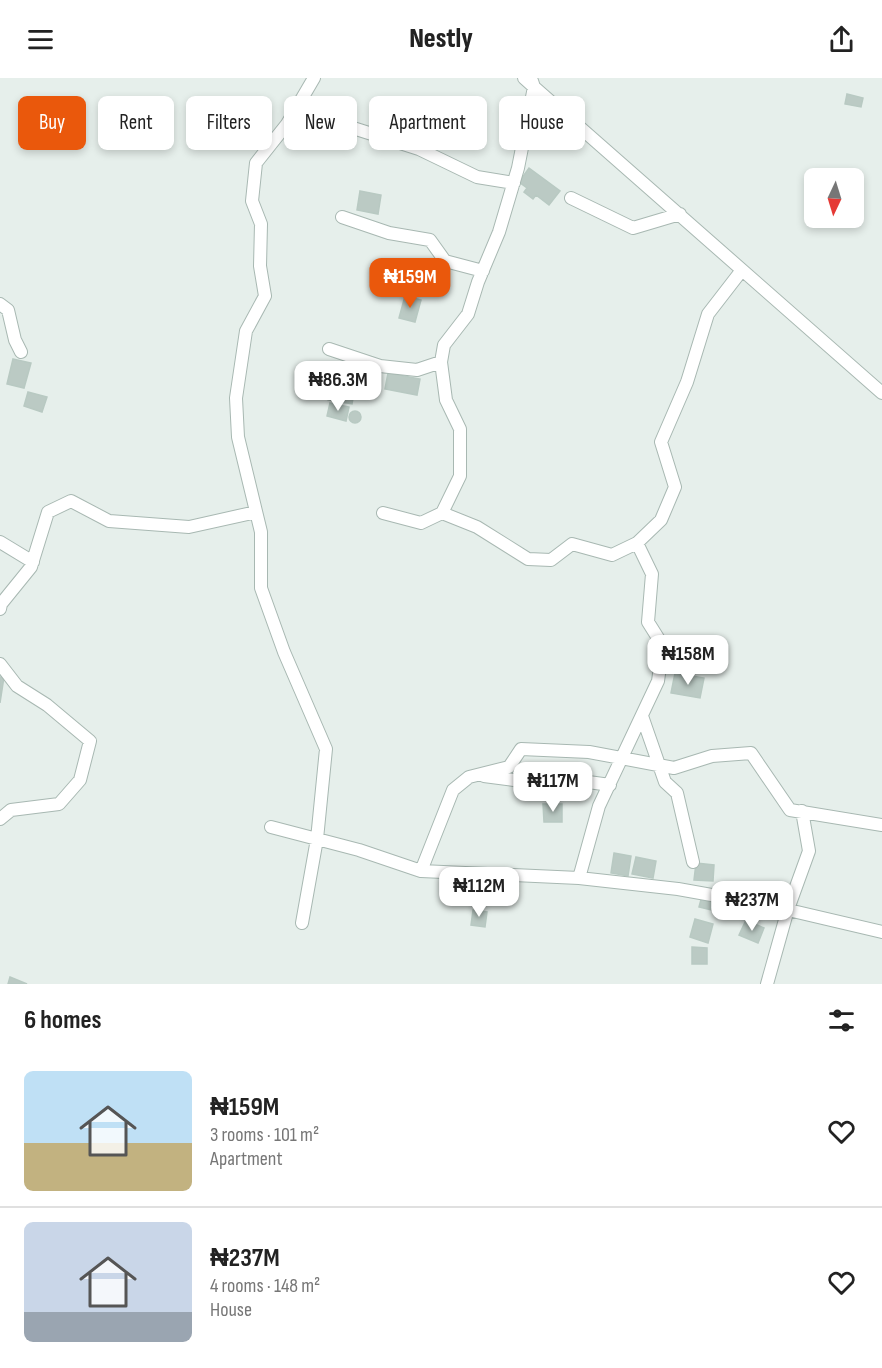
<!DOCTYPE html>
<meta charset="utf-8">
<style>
body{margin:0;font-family:"Sofia Sans Condensed",sans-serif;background:#f2f2f2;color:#222;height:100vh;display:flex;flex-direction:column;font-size:22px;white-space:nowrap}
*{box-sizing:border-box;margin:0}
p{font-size:20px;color:#767676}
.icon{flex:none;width:33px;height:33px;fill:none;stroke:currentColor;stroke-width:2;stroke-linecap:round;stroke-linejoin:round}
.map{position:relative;height:906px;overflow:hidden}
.side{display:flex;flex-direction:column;background:#fff;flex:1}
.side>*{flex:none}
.top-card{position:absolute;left:18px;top:18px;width:846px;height:54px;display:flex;gap:12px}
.needle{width:39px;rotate:184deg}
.controls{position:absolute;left:804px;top:90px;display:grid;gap:12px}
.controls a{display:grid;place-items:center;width:60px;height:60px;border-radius:9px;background:#fff;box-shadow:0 3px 9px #0003;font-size:30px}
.price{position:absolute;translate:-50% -51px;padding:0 14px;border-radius:12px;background:#fff;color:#222;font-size:20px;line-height:39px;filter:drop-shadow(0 2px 3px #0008)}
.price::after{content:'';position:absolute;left:50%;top:36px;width:18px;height:14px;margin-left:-9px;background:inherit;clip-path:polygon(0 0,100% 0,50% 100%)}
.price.on{background:#ea580c;color:#fff}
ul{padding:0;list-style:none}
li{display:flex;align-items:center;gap:18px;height:150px;padding:0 24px}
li+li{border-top:2px solid #e0e0e0}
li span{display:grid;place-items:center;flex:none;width:168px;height:120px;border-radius:9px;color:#555}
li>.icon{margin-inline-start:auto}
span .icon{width:72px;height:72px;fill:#fffc;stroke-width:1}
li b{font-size:26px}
h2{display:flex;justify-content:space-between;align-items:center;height:72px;padding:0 24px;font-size:26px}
.tag{padding:0 21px;border-radius:9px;background:#fff;box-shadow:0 3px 9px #0003;font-size:21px;line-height:54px}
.tag.on{background:#ea580c;color:#fff}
header{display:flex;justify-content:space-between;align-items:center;height:78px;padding:0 24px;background:#fff;font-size:27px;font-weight:800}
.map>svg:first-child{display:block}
.building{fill:#bbcac4;stroke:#b8c9c2;stroke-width:1.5}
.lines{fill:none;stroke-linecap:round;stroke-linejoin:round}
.minor-casing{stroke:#a8b8b2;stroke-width:14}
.minor{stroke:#fff;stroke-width:12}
</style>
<header><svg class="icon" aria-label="menu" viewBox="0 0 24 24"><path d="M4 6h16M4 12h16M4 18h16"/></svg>Nestly<svg class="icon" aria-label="share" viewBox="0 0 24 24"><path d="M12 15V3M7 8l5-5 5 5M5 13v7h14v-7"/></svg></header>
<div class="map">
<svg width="882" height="906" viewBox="0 0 882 906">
<rect width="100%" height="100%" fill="#e6efeb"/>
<path class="building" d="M847,16L863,20L861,29L845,26Z
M529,90L560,113L549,127L536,117L533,121L524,114L527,110L519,104Z
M360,113L381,117L378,136L357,132Z
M405,218L421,222L415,244L399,240Z
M13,281L31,285L24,310L7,306Z
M388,295L420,301L417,317L385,311Z
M330,305L355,309L352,326L328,322Z
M28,314L47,319L42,334L24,328Z
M330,325L349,329L346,343L327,338Z
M349 339a6 6 0 1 1 12 0a6 6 0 1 1-12 0Z
M675,595L704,600L700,620L671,615Z
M0,599H4L0,625Z
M543,726H562V744H544Z
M614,775L631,778L628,798L611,795Z
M636,779L656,783L653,800L632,796Z
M696,785L714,787L713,803L694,802Z
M702,818L719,822L716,833L699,829Z
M473,832L487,834L485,849L471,847Z
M695,841L713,846L708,865L690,859Z
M746,842L764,850L758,865L739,857Z
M692,869L707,870V886H692Z
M10,899L27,906H8Z"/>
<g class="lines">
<g class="minor-casing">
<path id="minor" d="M532,3L534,9L882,315
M353,50L419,71L477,99L514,105
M571,120L633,150L680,136
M342,139L389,155L430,162L445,183L483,193
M0,226L8,232L15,262L21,274
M329,271L380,288L417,292L441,284
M383,435L421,445L442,435L460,398V351L446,322L441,284L444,267L468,236L478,204L499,154L518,90L534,9L524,0
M442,435L477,449L528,481L551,482L572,466L612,477L637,465L652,496L648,544L663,568L658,603L599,728L579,800
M0,464L33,484
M637,465L661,442L675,409L661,364L687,304L708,236L742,192
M0,531L1,526L31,489L48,434L71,423L109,443L189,449L256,434
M0,586L17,608L47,627L90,663L80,702L59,726L11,732L0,741
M642,638L665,704L677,715L693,784
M484,698L528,704L548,716L574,702L610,707
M271,749L359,772L421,793L579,800L678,811L767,827L882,854
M421,793L453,712L469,699L509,689L521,671L589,674L674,690L712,678L751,675L790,732L882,747
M302,845L317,761L326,671L284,574L261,510V454L238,359L236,320L246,253L265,218L260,188L261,146L252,123L256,85L287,46L314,0
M767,906L788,831L809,773L802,733"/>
</g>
<use href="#minor" class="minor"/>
</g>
</svg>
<div class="controls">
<a><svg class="needle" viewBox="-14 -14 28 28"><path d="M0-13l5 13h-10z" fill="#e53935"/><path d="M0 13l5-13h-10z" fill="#767676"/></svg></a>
</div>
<b class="price on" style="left:410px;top:231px">₦159M</b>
<b class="price" style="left:338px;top:334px">₦86.3M</b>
<b class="price" style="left:688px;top:608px">₦158M</b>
<b class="price" style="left:553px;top:735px">₦117M</b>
<b class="price" style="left:479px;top:840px">₦112M</b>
<b class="price" style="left:752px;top:854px">₦237M</b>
<div class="top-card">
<a class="tag on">Buy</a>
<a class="tag">Rent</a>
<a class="tag">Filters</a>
<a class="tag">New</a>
<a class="tag">Apartment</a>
<a class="tag">House</a>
</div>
</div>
<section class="side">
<h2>6 homes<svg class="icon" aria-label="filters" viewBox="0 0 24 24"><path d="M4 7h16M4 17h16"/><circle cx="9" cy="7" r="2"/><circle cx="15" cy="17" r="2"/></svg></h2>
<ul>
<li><span style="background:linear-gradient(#bfe0f5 60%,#c2b280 0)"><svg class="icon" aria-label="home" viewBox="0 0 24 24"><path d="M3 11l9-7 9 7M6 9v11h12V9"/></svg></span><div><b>₦159M</b><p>3 rooms · 101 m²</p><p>Apartment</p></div><svg class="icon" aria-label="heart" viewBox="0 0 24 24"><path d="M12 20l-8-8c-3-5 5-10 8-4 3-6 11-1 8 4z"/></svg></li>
<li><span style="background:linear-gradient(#c9d6e8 75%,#9aa5b1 0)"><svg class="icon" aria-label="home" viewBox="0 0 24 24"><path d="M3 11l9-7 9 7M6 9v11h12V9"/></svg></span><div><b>₦237M</b><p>4 rooms · 148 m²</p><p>House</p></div><svg class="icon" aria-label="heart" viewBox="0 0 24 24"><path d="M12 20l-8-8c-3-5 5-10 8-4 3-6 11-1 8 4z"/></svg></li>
</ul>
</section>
